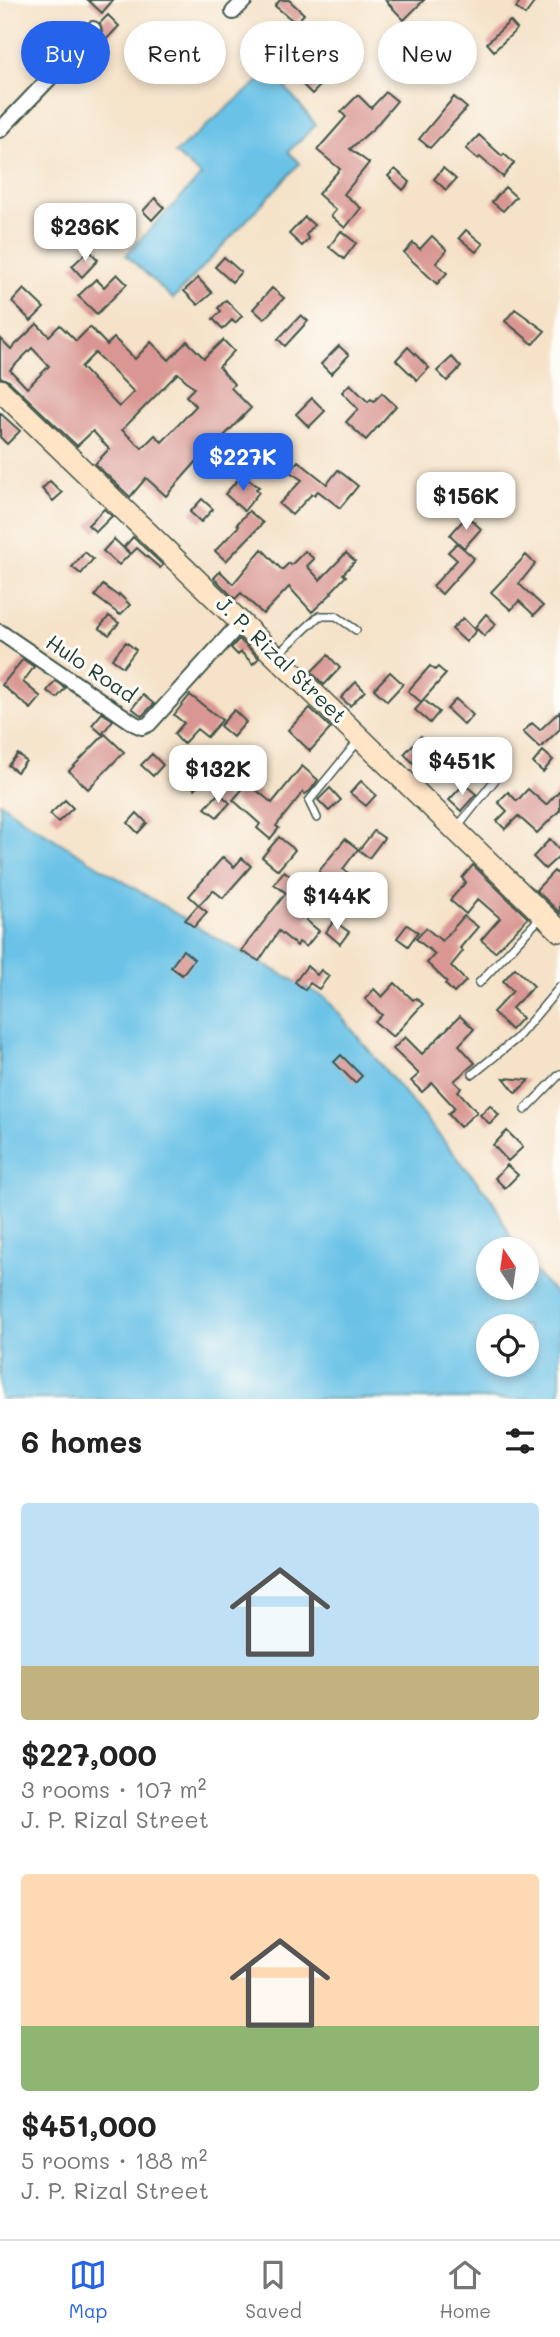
<!DOCTYPE html>
<meta charset="utf-8">
<style>
body{margin:0;font-family:Mali,sans-serif;background:#f2f2f2;color:#222;height:100vh;display:flex;flex-direction:column;font-size:26px;white-space:nowrap}
*{box-sizing:border-box;margin:0}
p{font-size:23px;color:#767676}
.icon{flex:none;width:38px;height:38px;fill:none;stroke:currentColor;stroke-width:2;stroke-linecap:round;stroke-linejoin:round}
.map{position:relative;height:1399px;overflow:hidden}
.drawer{display:flex;flex-direction:column;background:#fff;flex:1}
.drawer>*{flex:none}
.top-card{position:absolute;left:21px;top:21px;width:518px;height:63px;display:flex;gap:14px}
.needle{width:46px;rotate:347deg}
.tools{position:absolute;left:476px;top:1237px;display:grid;gap:14px}
.tools a{display:grid;place-items:center;width:63px;height:63px;border-radius:50%;background:#fff;box-shadow:0 4px 10px #0003;font-size:35px}
.price{position:absolute;translate:-50% -60px;padding:0 16px;border-radius:14px;background:#fff;color:#222;font-size:23px;line-height:46px;filter:drop-shadow(0 2px 4px #0008)}
.price::after{content:'';position:absolute;left:50%;top:42px;width:21px;height:16px;margin-left:-10px;background:inherit;clip-path:polygon(0 0,100% 0,50% 100%)}
.price.current{background:#2563eb;color:#fff}
ul{padding:0;list-style:none}
li{display:grid;align-content:center;gap:14px;height:371px;padding:0 21px}
li span{display:grid;place-items:center;height:217px;border-radius:7px;color:#555}
li>.icon{margin-inline-start:auto}
span .icon{width:126px;height:126px;fill:#fffc;stroke-width:1}
li b{font-size:30px}
h2{display:flex;justify-content:space-between;align-items:center;height:84px;padding:0 21px;font-size:30px}
.tag{padding:0 24px;border-radius:32px;background:#fff;box-shadow:0 4px 10px #0003;font-size:24px;line-height:63px}
.tag.current{background:#2563eb;color:#fff}
.tab-bar{display:flex;justify-content:space-around;align-items:center;height:98px;border-top:2px solid #e0e0e0;background:#fff;font-size:19px;color:#767676}
.tab-bar a{display:grid;justify-items:center;gap:4px}
.tab-bar .current{color:#2563eb}
.map>svg:first-child{display:block}
.water{fill:#6ac2e7;stroke:#44808e;stroke-width:2;fill-rule:evenodd}
.building{fill:#d99692;fill-rule:evenodd}
.lines{fill:none;stroke-linecap:round;stroke-linejoin:round}
.service-casing{stroke:#3f564a;stroke-width:10}
.minor-casing{stroke:#3f564a;stroke-width:18}
.secondary-casing{stroke:#3f564a;stroke-width:24}
.service{stroke:#fff;stroke-width:7}
.minor{stroke:#fff;stroke-width:14}
.secondary{stroke:#ffe4c6;stroke-width:21}
.labels{text-anchor:middle;stroke-width:6;stroke-linejoin:round;paint-order:stroke}
.street-label{font-size:21px;fill:#1f3d34;stroke:#fdfcf7}
</style>
<div class="map">
<svg width="560" height="1399" viewBox="0 0 560 1399">
<rect width="100%" height="100%" fill="#fdfcf7"/>
<filter id="ink" filterUnits="userSpaceOnUse"><feTurbulence type="fractalNoise" baseFrequency=".0143" numOctaves="2"/><feDisplacementMap in="SourceGraphic" scale="14" xChannelSelector="R" yChannelSelector="G"/><feConvolveMatrix kernelMatrix="1 2 1 2 8 2 1 2 1" color-interpolation-filters="sRGB"/></filter>
<filter id="wash" filterUnits="userSpaceOnUse"><feTurbulence type="fractalNoise" baseFrequency=".00686" numOctaves="4" result="noise"/><feDisplacementMap in="SourceGraphic" scale="28" xChannelSelector="R" yChannelSelector="G"/><feGaussianBlur stdDeviation="1.57" result="paint"/><feColorMatrix in="noise" values="0 0 0 0 0 0 0 0 0 0 0 0 0 0 0 0 0 1.4 0 .05"/><feComposite in="paint" operator="in"/></filter>
<g filter="url(#wash)">
<rect width="100%" height="100%" fill="#f5e2c8"/>
<path class="water" d="M311,36L324,49L285,87L316,125L288,152L300,163L173,299L126,255L201,176L175,153Z
M0,802L22,819L214,937L326,998L494,1202L516,1249L488,1250V1288H527V1264L560,1298V1399H0ZM488,1326H527V1365H488Z"/>
<g id="blocks">
<path class="building" d="M88,0H113L102,13Z
M280,0H289L304,14L296,23L275,6Z
M385,0H424L404,20Z
M521,0H536L525,15L516,8Z
M108,15L119,26L102,44L97,39L102,31L100,23Z
M510,21L517,29L494,51L487,43Z
M313,64L328,78L312,94L297,79Z
M386,92L397,101L374,128L350,149L369,163L344,194L361,208L345,228L331,216L336,210L318,194L340,169L317,150L346,117L341,112L358,95L371,108Z
M454,97L467,108L430,148L419,139Z
M479,135L502,156L504,154L514,163L503,177L480,157L478,159L466,149Z
M443,168L456,179L446,190L434,179Z
M395,169L410,182L403,190L388,176Z
M505,187L516,197L503,211L492,202Z
M155,198L164,207L152,220L143,211Z
M305,217L314,225L306,235L309,239L302,246L289,234Z
M466,230L483,244L476,252L459,238Z
M341,231L356,243L344,259L329,247Z
M432,236L447,250L436,263L447,273L437,284L404,253L413,243L420,249Z
M89,250L98,260L82,277L72,266Z
M224,257L241,272L232,282L215,267Z
M117,274L127,284L97,314L78,296L96,279L104,287Z
M198,278L212,293L198,305L184,291Z
M272,288L284,298L264,319L253,309Z
M24,289L44,308L31,321L12,302Z
M226,300L242,316L235,323L232,320L223,329L213,319L221,311L218,308Z
M515,309L545,331L533,344L505,321Z
M301,315L308,321L285,346L278,339Z
M37,324L49,336L60,325L76,341L90,327L107,345L114,338L135,359L151,342L169,360L187,341L204,358L223,340L234,351L219,367L234,384L231,388L251,408L223,437L237,450L215,475L198,460L166,496L146,478L130,497L95,464L109,449L93,431L77,446L9,381L0,377V338L11,349ZM32,348L49,366L27,388L10,370ZM95,353L134,392L119,407L81,367ZM178,373L194,388L186,396L196,406L162,442L155,435L142,448L122,430Z
M339,346L349,355L331,374L321,364Z
M408,347L429,368L417,380L396,360Z
M452,357L461,367L447,381L437,371Z
M350,384L368,402L371,399L374,401L382,393L396,406L366,440L346,422L358,409L342,392Z
M312,398L325,411L309,427L296,414Z
M0,413L20,431L7,444L0,437Z
M298,461L327,484L338,470L358,486L340,508L318,491L314,495L312,494L292,515L279,504L302,480L290,472Z
M242,475L259,487L256,489L259,492L244,511L225,494Z
M50,481L62,493L53,501L42,489Z
M202,499L213,509L201,522L190,512Z
M104,509L112,516L96,532L88,525Z
M249,511L263,523L226,561L215,551L239,526L237,524Z
M467,516L481,529L464,548L450,535Z
M133,537L163,565L160,568L137,548L131,554L124,547Z
M114,539L130,554L119,565L103,551Z
M457,543L474,558L442,594L433,586L457,560L448,552Z
M262,549L282,570L289,563L291,565L305,551L314,559L307,566L320,580L346,553L355,561L343,574L346,576L331,592L332,593L312,612L289,587L263,614L241,593L235,599L214,578L220,571L233,584Z
M85,552L93,559L81,574L72,567Z
M526,555L535,564L519,584L543,606L534,615L519,601L511,610L491,592Z
M103,585L118,596L119,594L130,605L120,615L95,596Z
M486,614L496,624L484,636L475,627Z
M109,616L119,623L109,635L99,628Z
M463,618L476,631L466,642L452,629Z
M239,639L259,658L253,664L241,652L238,655L231,648Z
M126,642L136,650L123,667L112,659Z
M328,655L340,668L324,685L311,672Z
M23,659L34,667L23,682L41,697L31,709L2,685Z
M430,666L435,670L438,667L446,674L421,702L408,691Z
M390,672L403,684L387,701L374,689Z
M55,681L65,688L57,698L47,691Z
M356,682L365,691L350,706L341,698Z
M143,695L154,704L142,716L132,708Z
M190,695L222,720L207,737L197,729L183,744L174,734L184,723L174,715Z
M456,699L473,715L464,725L447,709Z
M424,700L439,712L430,723L415,710Z
M310,708L331,728L310,751L288,730Z
M234,710L246,722L233,737L220,726Z
M560,711V729L540,748L523,732L532,723L540,730Z
M102,713L113,720L102,734L92,725Z
M105,734L124,752L88,789L69,771Z
M421,736L438,751L421,770L404,754Z
M216,749L223,758L195,789L185,781L194,769L196,771Z
M543,751L553,760L543,772L533,763Z
M18,754L26,761L17,772L8,765Z
M152,754L163,765L153,776L141,765Z
M302,766L318,780L310,791L305,794L303,792L276,826L279,828L270,839L257,828L260,824L233,800L248,783L272,803Z
M180,767L188,775L178,786L169,779Z
M361,781L376,795L366,806L350,793Z
M464,784L476,794L461,811L449,800Z
M330,788L341,800L329,811L318,800Z
M528,789L546,805L560,790V810L537,833L518,816L505,829L497,821L507,811L498,802L508,792L517,801Z
M219,793L230,803L217,817L205,808Z
M65,800L73,808L58,822L50,814Z
M137,813L147,823L138,833L128,823Z
M374,831L384,838L369,858L359,850Z
M279,837L295,850L278,870L262,857Z
M345,839L358,849L343,869L356,879L339,901L327,892L306,920L319,931L306,947L299,942L297,946L279,931L259,961L241,951L286,893L274,884L284,871L311,891L323,875L319,871Z
M550,839L560,850V855L545,869L533,857Z
M223,857L234,867L242,858L251,866L223,898L213,890L199,905L189,896Z
M473,865L528,918L495,952L481,940L500,918L478,899L466,914L450,900L466,882L462,878Z
M554,871L560,877V913L536,890Z
M198,905L207,912L194,927L185,920Z
M464,916L478,927L460,948L463,951L451,966L466,981L454,993L445,984L447,982L427,963L435,954L416,939L426,928L442,941Z
M334,921L349,932L340,944L326,932Z
M407,925L418,932L408,946L397,938Z
M183,950L194,959L182,975L171,967Z
M307,966L317,975L321,970L329,976L319,989L310,983L305,990L295,982Z
M515,968L534,986L512,1008L522,1018L511,1030L493,1012L513,991L503,981Z
M395,983L413,1000L416,998L423,1004L393,1037L375,1022L382,1015L365,999L374,989L382,997Z
M460,1016L474,1029L459,1045L475,1063L454,1081L461,1088L458,1091L477,1112L460,1127L448,1114L455,1108L432,1083L422,1092L411,1081L419,1074L393,1049L405,1037L422,1054Z
M341,1055L362,1076L355,1083L334,1062Z
M504,1078L529,1080L516,1093Z
M490,1105L499,1115L490,1124L480,1115Z
M507,1131L523,1147L508,1161L493,1145Z
M507,1165L518,1175L505,1188L495,1178Z"/>
</g>
</g>
<g filter="url(#ink)">
<use href="#blocks" fill-opacity="0" stroke="#3f564a" stroke-width="2"/>
<g class="lines">
<g class="service-casing">
<path id="service" d="M277,655L319,616H336L356,630
M317,818L309,801L359,740
M456,829L502,771
M479,983L541,917
M473,1074L516,1039L560,987
M525,1110L560,1074"/>
</g>
<g class="minor-casing">
<path id="minor" d="M233,12L245,0
M0,130L69,58L93,29
M0,632L135,724L142,727L149,724L242,621"/>
</g>
<g class="secondary-casing">
<path id="secondary" d="M0,390L560,931"/>
</g>
<use href="#service" class="service"/>
<use href="#minor" class="minor"/>
<use href="#secondary" class="secondary"/>
</g>
</g>
<g class="labels">
<g class="street-label">
<text transform="translate(281 660) rotate(44)" y="7">J. P. Rizal Street</text>
<text transform="translate(91 669) rotate(34)" y="7">Hulo Road</text>
</g>
</g>
</svg>
<div class="tools">
<a><svg class="needle" viewBox="-14 -14 28 28"><path d="M0-13l5 13h-10z" fill="#e53935"/><path d="M0 13l5-13h-10z" fill="#767676"/></svg></a>
<a><svg class="icon" aria-label="locate" viewBox="0 0 24 24"><circle cx="12" cy="12" r="6"/><path d="M12 2v4M12 18v4M2 12h4M18 12h4"/></svg></a>
</div>
<b class="price" style="left:85px;top:263px">$236K</b>
<b class="price current" style="left:243px;top:493px">$227K</b>
<b class="price" style="left:466px;top:532px">$156K</b>
<b class="price" style="left:462px;top:797px">$451K</b>
<b class="price" style="left:218px;top:805px">$132K</b>
<b class="price" style="left:337px;top:932px">$144K</b>
<div class="top-card">
<a class="tag current">Buy</a>
<a class="tag">Rent</a>
<a class="tag">Filters</a>
<a class="tag">New</a>
</div>
</div>
<section class="drawer">
<h2>6 homes<svg class="icon" aria-label="filters" viewBox="0 0 24 24"><path d="M4 7h16M4 17h16"/><circle cx="9" cy="7" r="2"/><circle cx="15" cy="17" r="2"/></svg></h2>
<ul>
<li><span style="background:linear-gradient(#bfe0f5 75%,#c2b280 0)"><svg class="icon" aria-label="home" viewBox="0 0 24 24"><path d="M3 11l9-7 9 7M6 9v11h12V9"/></svg></span><div><b>$227,000</b><p>3 rooms · 107 m²</p><p>J. P. Rizal Street</p></div></li>
<li><span style="background:linear-gradient(#ffd9b3 70%,#8fb573 0)"><svg class="icon" aria-label="home" viewBox="0 0 24 24"><path d="M3 11l9-7 9 7M6 9v11h12V9"/></svg></span><div><b>$451,000</b><p>5 rooms · 188 m²</p><p>J. P. Rizal Street</p></div></li>
</ul>
</section>
<nav class="tab-bar">
<a class="current"><svg class="icon" aria-label="map" viewBox="0 0 24 24"><path d="M3 6l6-2 6 2 6-2v14l-6 2-6-2-6 2zM9 4v14M15 6v14"/></svg>Map</a>
<a><svg class="icon" aria-label="saved" viewBox="0 0 24 24"><path d="M7 4h10v16l-5-4-5 4z"/></svg>Saved</a>
<a><svg class="icon" aria-label="home" viewBox="0 0 24 24"><path d="M3 11l9-7 9 7M6 9v11h12V9"/></svg>Home</a>
</nav>
